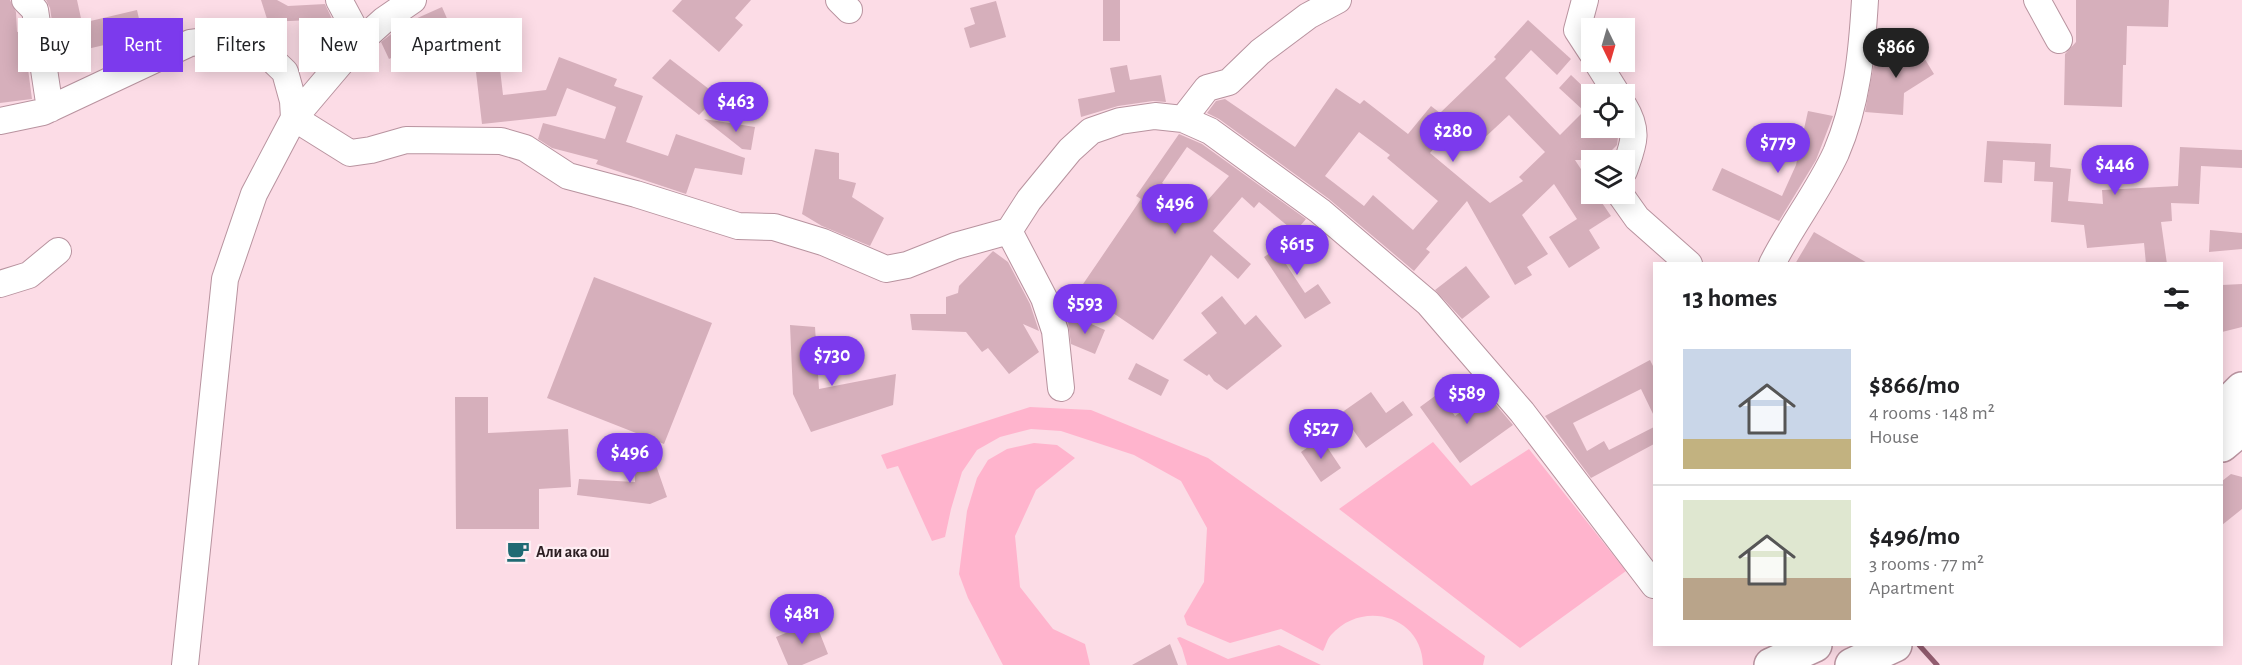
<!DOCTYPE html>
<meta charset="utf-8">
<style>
body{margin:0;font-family:"Alegreya Sans",sans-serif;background:#f6f6f6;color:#202124;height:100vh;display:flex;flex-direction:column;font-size:22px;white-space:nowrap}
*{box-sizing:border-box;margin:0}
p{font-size:20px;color:#757577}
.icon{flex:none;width:33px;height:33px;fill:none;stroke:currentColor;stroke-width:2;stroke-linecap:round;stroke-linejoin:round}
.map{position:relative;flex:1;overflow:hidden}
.sheet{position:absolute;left:1653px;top:262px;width:570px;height:384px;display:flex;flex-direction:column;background:#fff;border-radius:0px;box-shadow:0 3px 15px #0003}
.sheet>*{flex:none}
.banner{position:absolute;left:18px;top:18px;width:570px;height:54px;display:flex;gap:12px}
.needle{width:39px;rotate:175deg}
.fabs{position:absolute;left:1581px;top:18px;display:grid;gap:12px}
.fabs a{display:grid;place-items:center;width:54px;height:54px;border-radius:0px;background:#fff;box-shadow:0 3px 15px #0003;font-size:30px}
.price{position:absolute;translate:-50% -51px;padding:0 14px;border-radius:21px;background:#7c3aed;color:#fff;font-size:20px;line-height:39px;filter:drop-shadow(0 2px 3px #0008)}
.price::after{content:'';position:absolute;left:50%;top:36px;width:18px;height:14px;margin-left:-9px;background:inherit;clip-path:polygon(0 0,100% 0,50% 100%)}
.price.current{background:#222;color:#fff}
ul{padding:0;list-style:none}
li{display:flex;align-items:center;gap:18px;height:150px;padding:0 30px}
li+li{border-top:2px solid #e0e0e0}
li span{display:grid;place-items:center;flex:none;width:168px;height:120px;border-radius:0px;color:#555}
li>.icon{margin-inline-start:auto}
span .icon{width:72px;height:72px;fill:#fffc;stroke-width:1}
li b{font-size:26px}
h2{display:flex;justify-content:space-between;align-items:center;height:72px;padding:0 30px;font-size:26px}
.tag{padding:0 21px;border-radius:0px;background:#fff;box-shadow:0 3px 15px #0003;font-size:21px;line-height:54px}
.tag.current{background:#7c3aed;color:#fff}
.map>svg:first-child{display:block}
.green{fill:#ffb4cd}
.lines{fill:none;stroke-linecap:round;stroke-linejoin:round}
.stream{stroke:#935d70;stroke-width:5}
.building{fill:#d6afbb;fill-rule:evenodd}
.minor-casing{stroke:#b8939f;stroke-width:28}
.major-casing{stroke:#b8939f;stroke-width:36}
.minor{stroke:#fff;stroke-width:26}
.major{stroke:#fff;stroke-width:33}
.labels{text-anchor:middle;stroke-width:4.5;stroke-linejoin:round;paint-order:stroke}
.poi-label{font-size:16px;font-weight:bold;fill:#2c1e22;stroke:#feeef3;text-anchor:start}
</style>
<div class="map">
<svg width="2242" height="665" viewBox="0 0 2242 665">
<rect width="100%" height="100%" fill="#fcdce6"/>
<path class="green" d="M1030,407L1091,410L1208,458L1485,656L1483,665H1423C1422,616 1363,599 1331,635C1327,639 1326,646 1323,651L1281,629L1230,643L1187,625L1184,616L1204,582L1207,528L1181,481L1134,455L1061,431L1031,429L1000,437L977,450L962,472L951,509L945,537L932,541L898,466L887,469L881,455Z
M1433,442L1471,486L1529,449L1626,571L1520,648L1339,509Z
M1034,443L1057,445L1075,458L1036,490L1015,536L1020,587L1053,629L1085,644L1090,665H1003L968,598L959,574L967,511L977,478L988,460L1007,449Z
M1180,637L1228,659L1279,645L1321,665H1187L1182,648L1177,638Z"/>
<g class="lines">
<path class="stream" d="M1919,645L1937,665"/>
</g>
<path class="building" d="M0,0H10L16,12L17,32L23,31L32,99L0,103Z
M46,0H77L82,23L137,10L143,36L57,56L50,8Z
M261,0H277L288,6L325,4L332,19L268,22Z
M682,0H751L735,18L743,25L719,52L672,11Z
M1103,0H1120V41H1103Z
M2076,0H2169L2168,27L2127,26L2126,65H2123L2122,107L2064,105L2065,54L2076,42Z
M996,1L1006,37L970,48L964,28L975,24L970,8Z
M442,7L452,30L389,59L381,42L404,24Z
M1528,20L1571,59L1557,75L1531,50L1505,78L1560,135L1584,111L1559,88L1571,75L1592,95V128H1617L1618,137L1617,145L1602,160H1575L1592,186V194H1596L1611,216L1589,230L1600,248L1569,268L1549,237L1577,219L1554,184L1522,215L1548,254L1527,267L1532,275L1515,285L1467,201L1426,249L1430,252L1414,271L1329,199L1219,119L1207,113L1216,101L1225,99L1295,147L1336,88L1360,104L1364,100L1408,134L1431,106L1440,113L1496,59L1494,57ZM1509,115L1545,152L1519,177L1523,181L1490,203L1430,153L1458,120L1480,142ZM1359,132L1390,155L1387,158L1438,201L1413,230L1373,195L1364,206L1325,176Z
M1912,38L1934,74L1904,93L1903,115L1865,112L1875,58L1880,59Z
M497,43L503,95L546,90L559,57L617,79L614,86L643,96L626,142L668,156L676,134L745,158L742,175L695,168L686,194L596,164L598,160L552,148L538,139L543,123L605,139L616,107L567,88L556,116L482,124L473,46Z
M670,59L718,96L699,115L652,78Z
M1127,65L1130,80L1161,75L1166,102L1153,101L1118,106L1081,117L1078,99L1115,92L1110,68Z
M1808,111L1833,116L1816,160L1779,221L1712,190L1722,168L1782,196L1796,165Z
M704,119L755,127L751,150L742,149Z
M1179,134L1202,144L1306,219L1295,232L1259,202L1254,208L1242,197L1213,231L1251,264L1238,279L1211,255L1153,340L1079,290L1141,199L1136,196ZM1187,147L1229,176L1200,209L1162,183Z
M1987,141L2051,144L2050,167L2071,169L2068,201L2103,204L2102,190L2178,186L2180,147L2242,150V168L2201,166L2199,204L2171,203L2172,221L2161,222L2167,264H2146L2144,243L2087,248L2084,225L2051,222L2053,182L2034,181L2035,162L2003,160L2002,183L1984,182Z
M815,149L839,153V179L856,183L852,197L884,218L870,246L822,226L802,214Z
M1306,229L1315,242L1284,261L1305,293L1318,284L1331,303L1305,319L1264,257Z
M2210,230L2242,233V249L2209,252Z
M1814,232L1869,264H1795Z
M993,251L1008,262L1030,304L1039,331L1023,324L1039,352L1009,374L988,348L982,352L966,332L912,330L910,314H946V297L958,293L959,286Z
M1466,266L1490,297L1462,319L1435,290Z
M594,277L712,323L664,444L547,398Z
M2242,284V327L2222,332V285Z
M1222,296L1245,325L1256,315L1282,346L1227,390L1214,381L1209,374L1207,376L1183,360L1217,333L1201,313Z
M1071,315L1105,330L1095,354L1071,344L1068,322Z
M790,325L815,327L819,389L896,374L893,405L811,432L793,394Z
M1650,360L1654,368V416L1641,389L1573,423L1587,451L1604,441L1609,450L1654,427V444L1591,478L1545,416Z
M1136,363L1169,380L1161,396L1128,379Z
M1371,392L1386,413L1403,401L1413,415L1366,448L1341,413Z
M1439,393L1455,416L1487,394L1513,425L1460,463L1420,407Z
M455,397H488V433L568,429L571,487L539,489V529H456Z
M1321,438L1341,468L1321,482L1301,452Z
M650,448L667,497L650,504L577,495L579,479L635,482L634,455Z
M2231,474L2242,477V509L2222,525V481Z
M815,621L828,654L802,665H788L776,637Z
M1170,644L1178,665H1132Z"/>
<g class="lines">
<g class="minor-casing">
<path id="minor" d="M25,0L35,10L50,109
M339,0L361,41
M413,0L384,20L355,46L294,118L350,153L371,150L406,140L501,141L525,148L568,176L636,194L738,226L774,227L823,242L886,269L907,265L955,246L1009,231L1029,200L1070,150L1091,131L1120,121L1155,116L1183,119L1210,131L1320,211L1428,303L1522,412L1654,585
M839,0L849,10
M1585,0L1577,30L1592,53
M2037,0L2059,40
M1597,62L1617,94
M1624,106C1640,132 1633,145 1624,171
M1183,119L1207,88L1229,82L1260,52L1308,16L1338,0
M0,121L43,112L190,43L232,38L262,50L285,72L293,101L294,118L254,194L225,279L185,665
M1620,194L1637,218L1689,264
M1009,231L1044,298L1055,331L1061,388
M1772,264C1791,226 1818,192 1836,153C1857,104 1862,52 1865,0
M0,284L29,275L58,251"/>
</g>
<g class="major-casing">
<path id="major" d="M2222,409L2242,389
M2222,445L2242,428
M1771,665L1815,645
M1852,665L1895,645"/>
</g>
<use href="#minor" class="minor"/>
<use href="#major" class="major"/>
</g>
<defs>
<g id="cafe-bare" transform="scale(1.8)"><path d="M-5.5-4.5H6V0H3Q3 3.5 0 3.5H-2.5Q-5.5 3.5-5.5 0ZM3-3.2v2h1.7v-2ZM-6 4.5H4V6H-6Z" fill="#1f6a73" stroke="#feeef3" stroke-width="2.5" paint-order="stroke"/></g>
</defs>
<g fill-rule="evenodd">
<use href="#cafe-bare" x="518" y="551"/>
</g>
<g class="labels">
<g class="poi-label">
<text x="536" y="557">Али ака ош</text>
</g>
</g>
</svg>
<div class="fabs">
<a><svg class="needle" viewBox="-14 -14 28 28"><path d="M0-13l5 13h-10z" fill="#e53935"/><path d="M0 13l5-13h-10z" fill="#757577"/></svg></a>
<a><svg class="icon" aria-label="locate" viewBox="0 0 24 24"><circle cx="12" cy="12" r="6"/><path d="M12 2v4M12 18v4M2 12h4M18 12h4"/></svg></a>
<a><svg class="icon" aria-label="layers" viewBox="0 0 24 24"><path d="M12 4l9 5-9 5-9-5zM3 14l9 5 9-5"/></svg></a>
</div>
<b class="price current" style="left:1896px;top:79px">$866</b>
<b class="price" style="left:736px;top:133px">$463</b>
<b class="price" style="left:1453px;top:163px">$280</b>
<b class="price" style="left:1778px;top:174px">$779</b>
<b class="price" style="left:2115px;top:196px">$446</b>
<b class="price" style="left:1175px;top:235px">$496</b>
<b class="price" style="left:1297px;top:276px">$615</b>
<b class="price" style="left:1085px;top:335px">$593</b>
<b class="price" style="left:832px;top:387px">$730</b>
<b class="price" style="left:1467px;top:425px">$589</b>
<b class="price" style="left:1321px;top:460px">$527</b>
<b class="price" style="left:630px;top:484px">$496</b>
<b class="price" style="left:802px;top:645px">$481</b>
<div class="banner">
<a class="tag">Buy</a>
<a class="tag current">Rent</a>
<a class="tag">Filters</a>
<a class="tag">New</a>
<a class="tag">Apartment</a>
</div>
<section class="sheet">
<h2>13 homes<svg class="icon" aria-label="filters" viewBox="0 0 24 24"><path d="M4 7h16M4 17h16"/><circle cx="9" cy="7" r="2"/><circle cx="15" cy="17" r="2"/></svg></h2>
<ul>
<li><span style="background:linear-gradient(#c9d6e8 75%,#c2b280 0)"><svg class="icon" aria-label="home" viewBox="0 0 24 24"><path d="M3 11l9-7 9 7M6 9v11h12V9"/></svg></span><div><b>$866/mo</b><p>4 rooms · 148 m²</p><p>House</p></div></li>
<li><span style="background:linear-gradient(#dfe7d0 65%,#b9a48a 0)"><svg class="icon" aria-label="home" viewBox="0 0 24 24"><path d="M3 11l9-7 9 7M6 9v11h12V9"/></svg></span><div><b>$496/mo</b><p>3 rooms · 77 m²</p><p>Apartment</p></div></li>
</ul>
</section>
</div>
